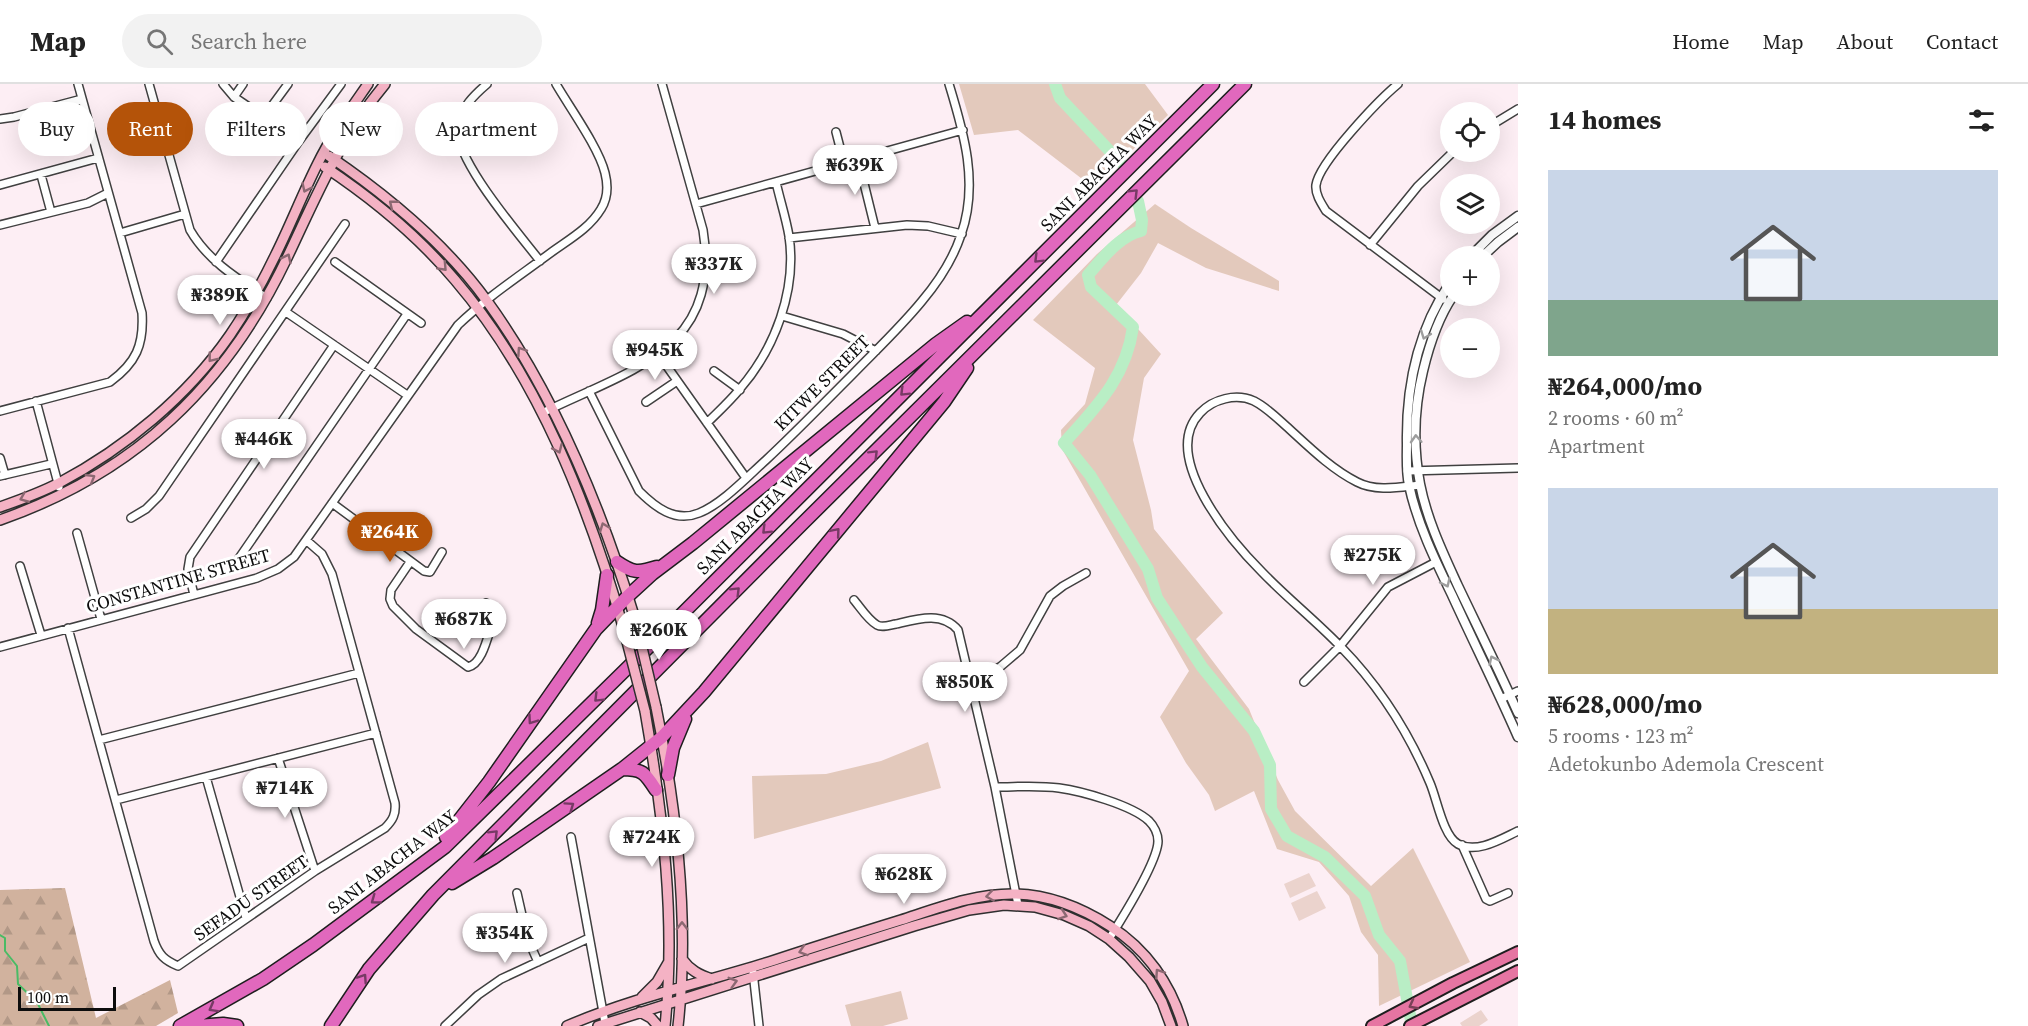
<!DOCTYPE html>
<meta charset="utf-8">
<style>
body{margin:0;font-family:"Source Serif 4",serif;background:#f2f2f2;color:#222;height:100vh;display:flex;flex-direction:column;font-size:22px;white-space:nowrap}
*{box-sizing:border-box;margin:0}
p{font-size:20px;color:#767676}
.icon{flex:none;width:33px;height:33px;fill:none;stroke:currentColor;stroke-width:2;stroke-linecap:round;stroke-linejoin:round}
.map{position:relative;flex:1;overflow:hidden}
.panel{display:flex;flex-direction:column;background:#fff;width:510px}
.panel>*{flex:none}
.top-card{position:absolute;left:18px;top:18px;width:570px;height:54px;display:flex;gap:12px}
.buttons{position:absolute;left:1440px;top:18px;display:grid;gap:12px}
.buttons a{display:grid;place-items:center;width:60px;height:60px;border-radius:50%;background:#fff;box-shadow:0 6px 24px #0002;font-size:30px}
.scale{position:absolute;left:18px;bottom:15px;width:98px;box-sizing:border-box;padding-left:6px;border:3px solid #0d0d0d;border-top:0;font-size:16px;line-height:21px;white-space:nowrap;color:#0d0d0d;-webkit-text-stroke:4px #fff;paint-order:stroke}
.price{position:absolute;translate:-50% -51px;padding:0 14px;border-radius:21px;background:#fff;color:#222;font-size:20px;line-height:39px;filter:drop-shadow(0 2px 3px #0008)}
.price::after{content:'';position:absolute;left:50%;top:36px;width:18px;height:14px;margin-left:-9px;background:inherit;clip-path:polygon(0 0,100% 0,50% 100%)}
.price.on{background:#b45309;color:#fff}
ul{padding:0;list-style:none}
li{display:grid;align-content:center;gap:12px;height:318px;padding:0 30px}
li span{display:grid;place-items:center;height:186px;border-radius:0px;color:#555}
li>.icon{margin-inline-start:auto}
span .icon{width:108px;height:108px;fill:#fffc;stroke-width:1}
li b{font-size:26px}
h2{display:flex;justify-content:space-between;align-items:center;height:72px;padding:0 30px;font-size:26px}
.chip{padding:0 21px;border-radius:27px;background:#fff;box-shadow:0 6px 24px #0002;font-size:21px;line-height:54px}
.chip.on{background:#b45309;color:#fff}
header{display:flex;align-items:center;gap:36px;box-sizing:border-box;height:84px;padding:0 30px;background:#fff;border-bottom:2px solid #e0e0e0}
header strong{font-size:28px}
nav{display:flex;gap:33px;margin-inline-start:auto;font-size:21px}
.search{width:420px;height:54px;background:#f2f2f2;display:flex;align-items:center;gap:15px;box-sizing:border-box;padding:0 21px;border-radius:33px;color:#767676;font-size:22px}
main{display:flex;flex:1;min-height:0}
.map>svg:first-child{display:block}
.grass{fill:#e3c9bc}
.forest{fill:url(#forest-firs)}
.pitch{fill:#ebd3cd}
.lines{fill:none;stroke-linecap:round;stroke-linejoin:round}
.stream{stroke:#4abb65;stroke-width:2}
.river{stroke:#b9eec5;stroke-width:12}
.minor-casing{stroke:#404040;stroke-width:10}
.tertiary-casing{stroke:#404040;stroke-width:11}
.secondary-casing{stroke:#2f2f2f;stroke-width:12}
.primary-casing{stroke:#1e1e1e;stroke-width:14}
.motorway-casing{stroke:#1e1e1e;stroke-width:15}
.minor{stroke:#fff;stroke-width:7}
.tertiary{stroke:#fff;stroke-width:8}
.secondary{stroke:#f4b2c4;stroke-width:9}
.primary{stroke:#e675a2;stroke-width:10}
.motorway{stroke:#e168bd;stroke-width:12}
.secondary-bridge-casing{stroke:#2f2f2f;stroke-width:12;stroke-linecap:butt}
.secondary-bridge{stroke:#f4b2c4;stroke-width:9}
.oneway{stroke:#8c6872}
.oneway2{stroke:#773a65}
.oneway3{stroke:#9e9e9e}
.oneway4{stroke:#7a4158}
.labels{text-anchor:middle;stroke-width:6;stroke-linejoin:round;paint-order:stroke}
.street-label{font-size:18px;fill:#0d0d0d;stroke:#fff}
</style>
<header>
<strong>Map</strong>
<div class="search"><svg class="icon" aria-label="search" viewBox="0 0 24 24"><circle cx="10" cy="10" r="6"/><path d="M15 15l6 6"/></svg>Search here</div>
<nav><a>Home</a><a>Map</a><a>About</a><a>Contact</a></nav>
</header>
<main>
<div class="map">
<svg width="1518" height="942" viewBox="0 0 1518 942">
<defs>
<pattern id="forest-firs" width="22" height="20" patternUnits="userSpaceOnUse" patternTransform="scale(1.5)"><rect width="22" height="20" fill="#d1b29e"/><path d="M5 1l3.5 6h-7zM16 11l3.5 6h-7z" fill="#b29887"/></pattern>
</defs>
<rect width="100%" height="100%" fill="#fdeef4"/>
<path class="grass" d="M959,0H1145L1168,31L1094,104L1018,46L974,51Z
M1155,120L1191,144L1279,197V207L1206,184L1158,159L1141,189L1116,221L1161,270L1144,294L1133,356L1151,426L1154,445L1223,529L1196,555L1249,625L1278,696L1295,727L1371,802L1413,764L1470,878L1379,922L1378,871L1361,848L1349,812L1319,778L1277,765L1254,707L1215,727L1209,711L1186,679L1160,633L1189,587L1062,365L1061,346L1085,320L1095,284L1033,236L1097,170Z
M928,658L941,704L754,755L752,692L826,690L881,677Z
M901,907L908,935L883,942H851L845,921Z"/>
<path class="forest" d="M65,804L96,934L170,896L178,929L156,942H0V806Z"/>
<path class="pitch" d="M1309,789L1316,802L1290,814L1284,800Z
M1317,807L1326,824L1299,837L1291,819Z
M1481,926L1488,936L1479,942H1462L1460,939Z"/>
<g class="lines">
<path class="stream" d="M0,851L5,854V867L17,882L18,900L37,918L49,942"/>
<path class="river" d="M1055,0L1060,14L1120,78
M1138,117L1142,136L1141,147C1119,152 1102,175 1088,191L1091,203L1133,243C1126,294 1096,323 1064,359L1090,391L1148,485L1157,514L1202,583L1254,647L1270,681L1271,725L1287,752L1325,773L1365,812L1379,851L1400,877L1412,942"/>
<g class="minor-casing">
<path id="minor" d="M149,0L190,146C208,177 238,195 267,214
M223,0L234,13L299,57
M487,0C474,11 461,24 458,41C451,72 520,151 540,177
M1398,0C1380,15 1319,78 1316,101C1315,110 1321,119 1326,127L1443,215
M234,13L243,0
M263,34L288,0
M0,35L14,33L82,15
M1490,42L1518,25
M836,48L844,79
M858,75L875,144
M41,91L51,128
M0,101L98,74
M696,120L963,46
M0,141L88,119L108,109
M120,149L185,130
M789,154L907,141L928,142L962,150
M1370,161L1418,102L1453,68
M216,178L299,57L341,0
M335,178L421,239
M286,228L407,311
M782,232L843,250L876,267
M659,271L746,394
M714,287L740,306
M589,307L639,407C655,423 675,439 699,429C722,420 747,393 766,376C795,349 822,321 850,293C874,268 900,244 922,217C938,198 953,175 961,151C979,100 964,49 949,0
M36,317L59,403
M646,318L677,297
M0,327L110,298C136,279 144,261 142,229L78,0
M542,329C629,286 722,267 703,146L662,0
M707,339C718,328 729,318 739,306C775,265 797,206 789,152C786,134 780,116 776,98
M0,374L5,391
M1407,387L1518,384
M0,392L51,380
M1420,401C1400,403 1376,408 1357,398C1331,385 1308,362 1286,342C1276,333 1266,323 1254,317C1236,309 1213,315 1200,329C1159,372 1231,457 1262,488C1287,514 1316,537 1341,563C1379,602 1409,649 1430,699C1437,715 1443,752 1458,760C1477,770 1501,755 1518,747
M332,419L424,487L430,488L442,468
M131,434L146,425L159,412L345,140
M77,449L101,535
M410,478L391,506L390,515L393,522L416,545L468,583C483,580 488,550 493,537V531L486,519
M235,480L407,230
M20,482L41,551
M194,511L188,485L190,473L334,261
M854,516C860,523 868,536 877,541C882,544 890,541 896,540C917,535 942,527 958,546L995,703L1018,821
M68,544L154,857C159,871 164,876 178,882L315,787L385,744C393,736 396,730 395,719L332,490L322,470L306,456
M0,563L257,494L278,485L294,473L458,241C486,214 518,193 549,170C568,156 589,145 601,125C608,114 608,101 605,89C599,64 570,24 556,0
M1304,598L1340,562L1388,503L1436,478
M971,599L1000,583L1020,566L1050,512L1063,502L1086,489
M1501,615L1518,607
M99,656L359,589
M278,674L315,787
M206,693L246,834
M995,703C1016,703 1038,701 1059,704C1081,707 1132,721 1149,737C1154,742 1158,750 1158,757C1158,777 1121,836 1109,855
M116,716L376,649
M571,753L605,939
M1462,761L1486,815L1490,817L1508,809
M517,809L522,831L521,840L538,878
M753,888L759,942
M445,942L478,911L501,895L589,854"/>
</g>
<g class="tertiary-casing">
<path id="tertiary" d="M1471,172L1492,151L1518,132
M1483,172L1498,158L1518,143
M1450,199C1418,246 1406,303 1407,360C1407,373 1406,387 1409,401C1417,439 1435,476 1452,511C1474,559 1497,605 1518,653
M1453,212C1438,234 1429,262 1423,287C1414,324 1413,363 1420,400C1427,436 1443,469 1458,502C1478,544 1499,586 1518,629"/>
</g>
<g class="secondary-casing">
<path id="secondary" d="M329,72C388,112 445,159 487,217C556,312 602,426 636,538
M325,83C373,115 418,152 455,196C539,294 589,423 624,546
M0,423C20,416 40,409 59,399C125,364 187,313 230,251C247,226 262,199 275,172C290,142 302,111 317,81C331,52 350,26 368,0
M0,436C135,389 226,302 287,174C316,113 341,52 385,0
M656,623C677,727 690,837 678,942
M645,627C663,731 676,837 665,942
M682,875C690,886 699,891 712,895
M642,913L657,898L668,879
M640,928L651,934L658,942
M567,942C634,913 706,898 775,876C817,862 859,849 901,836C938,824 976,809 1016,810C1049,811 1082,824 1110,842C1146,865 1171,900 1183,942
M598,942L914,842L969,826L1004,821L1035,823L1064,831L1089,842L1109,855L1129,873L1150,897L1162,918L1171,942"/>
</g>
<g class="primary-casing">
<path id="primary" d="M1372,942L1453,899L1518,868
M1410,942L1518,887"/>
</g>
<g class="motorway-casing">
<path id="motorway" d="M617,478C633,489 638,489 657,483
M598,539L602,526L607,491
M622,685C643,685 645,689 656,706
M668,691L673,664L685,635
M446,753L489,698L596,545L628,512L652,490L693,459L936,260L967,238
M452,799L493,774L622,685L662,653L704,608L944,318L967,284
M180,942L263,895L313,861L445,763L671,541L1213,0
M198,942L223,940L237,942
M331,942L369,885L433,811L801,441L1245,0"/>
</g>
<use href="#minor" class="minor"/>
<use href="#tertiary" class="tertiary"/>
<use href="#secondary" class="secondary"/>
<use href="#primary" class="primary"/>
<use href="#motorway" class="motorway"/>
<g class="secondary-bridge-casing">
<path id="secondary-bridge" d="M636,538L656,623
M624,546L645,627"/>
</g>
<use href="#secondary-bridge" class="secondary-bridge"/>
</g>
<defs><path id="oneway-chevron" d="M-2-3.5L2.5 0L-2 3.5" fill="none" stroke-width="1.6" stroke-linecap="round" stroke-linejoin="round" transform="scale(1.5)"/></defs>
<g class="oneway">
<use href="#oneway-chevron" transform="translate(306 104) rotate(115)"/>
<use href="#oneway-chevron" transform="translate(393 120) rotate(-141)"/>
<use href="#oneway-chevron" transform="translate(287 174) rotate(-64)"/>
<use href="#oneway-chevron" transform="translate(443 183) rotate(47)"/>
<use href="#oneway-chevron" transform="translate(521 267) rotate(-124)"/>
<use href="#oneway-chevron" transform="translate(212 274) rotate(128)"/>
<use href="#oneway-chevron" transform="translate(558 365) rotate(66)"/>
<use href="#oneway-chevron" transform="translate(91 394) rotate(-31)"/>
<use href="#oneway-chevron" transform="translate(24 414) rotate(158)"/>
<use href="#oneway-chevron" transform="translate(604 443) rotate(-111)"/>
<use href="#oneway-chevron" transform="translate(990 812) rotate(172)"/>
<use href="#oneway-chevron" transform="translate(1063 831) rotate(19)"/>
<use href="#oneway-chevron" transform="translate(682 842) rotate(-90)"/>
<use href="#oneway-chevron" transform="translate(803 867) rotate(162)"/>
<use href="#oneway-chevron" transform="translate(1159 889) rotate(-124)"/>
<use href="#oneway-chevron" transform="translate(733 898) rotate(-16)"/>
</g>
<g class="oneway2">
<use href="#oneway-chevron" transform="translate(1134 109) rotate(-45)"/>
<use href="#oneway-chevron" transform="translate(1038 175) rotate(135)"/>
<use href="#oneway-chevron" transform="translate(904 308) rotate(135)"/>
<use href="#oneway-chevron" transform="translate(874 370) rotate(-45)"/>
<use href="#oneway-chevron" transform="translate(766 446) rotate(135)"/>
<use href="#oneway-chevron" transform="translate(836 448) rotate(-50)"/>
<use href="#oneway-chevron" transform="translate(736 507) rotate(-45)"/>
<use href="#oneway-chevron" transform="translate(598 614) rotate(135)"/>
<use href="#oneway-chevron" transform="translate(532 636) rotate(125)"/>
<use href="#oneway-chevron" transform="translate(570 722) rotate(-35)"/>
<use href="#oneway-chevron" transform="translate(494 750) rotate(-45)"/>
<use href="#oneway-chevron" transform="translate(375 816) rotate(144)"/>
<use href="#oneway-chevron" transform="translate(363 894) rotate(-56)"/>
<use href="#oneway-chevron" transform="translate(213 924) rotate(151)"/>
</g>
<g class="oneway3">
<use href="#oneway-chevron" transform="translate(1425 251) rotate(111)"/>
<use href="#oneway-chevron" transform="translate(1416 355) rotate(-93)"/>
<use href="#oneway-chevron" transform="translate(1446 499) rotate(65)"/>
<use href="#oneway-chevron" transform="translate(1493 576) rotate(-116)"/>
</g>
<use class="oneway4" href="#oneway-chevron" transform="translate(1413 921) rotate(152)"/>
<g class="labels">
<g class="street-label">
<text transform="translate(1099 89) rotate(-45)" y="6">SANI ABACHA WAY</text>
<text transform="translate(822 299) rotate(-45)" y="6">KITWE STREET</text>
<text transform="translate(755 432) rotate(-45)" y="6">SANI ABACHA WAY</text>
<text transform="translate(178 497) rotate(-16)" y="6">CONSTANTINE STREET</text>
<text transform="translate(392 778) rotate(-38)" y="6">SANI ABACHA WAY</text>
<text transform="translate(251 814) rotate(-35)" y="6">SEFADU STREET</text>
</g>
</g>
</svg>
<div class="buttons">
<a><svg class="icon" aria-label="locate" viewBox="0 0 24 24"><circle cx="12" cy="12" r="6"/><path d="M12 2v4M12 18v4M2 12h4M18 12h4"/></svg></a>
<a><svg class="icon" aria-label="layers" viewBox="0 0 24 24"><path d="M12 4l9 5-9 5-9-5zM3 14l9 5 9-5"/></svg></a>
<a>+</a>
<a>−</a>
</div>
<div class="scale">100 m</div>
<b class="price" style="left:855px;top:112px">₦639K</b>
<b class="price" style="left:714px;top:211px">₦337K</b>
<b class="price" style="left:220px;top:242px">₦389K</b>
<b class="price" style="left:655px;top:297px">₦945K</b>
<b class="price" style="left:264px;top:386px">₦446K</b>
<b class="price on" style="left:390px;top:479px">₦264K</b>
<b class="price" style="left:1373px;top:502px">₦275K</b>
<b class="price" style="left:464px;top:566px">₦687K</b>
<b class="price" style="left:659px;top:577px">₦260K</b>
<b class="price" style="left:965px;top:629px">₦850K</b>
<b class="price" style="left:285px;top:735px">₦714K</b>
<b class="price" style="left:652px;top:784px">₦724K</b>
<b class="price" style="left:904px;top:821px">₦628K</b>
<b class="price" style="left:505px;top:880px">₦354K</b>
<div class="top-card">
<a class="chip">Buy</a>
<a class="chip on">Rent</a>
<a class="chip">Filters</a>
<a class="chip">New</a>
<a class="chip">Apartment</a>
</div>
</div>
<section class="panel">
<h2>14 homes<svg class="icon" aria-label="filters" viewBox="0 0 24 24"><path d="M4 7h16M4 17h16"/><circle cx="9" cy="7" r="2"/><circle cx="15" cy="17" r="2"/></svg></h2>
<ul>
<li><span style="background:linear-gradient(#c9d6e8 70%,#7fa58c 0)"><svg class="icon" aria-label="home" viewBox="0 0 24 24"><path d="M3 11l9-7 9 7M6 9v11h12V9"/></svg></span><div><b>₦264,000/mo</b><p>2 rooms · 60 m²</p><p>Apartment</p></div></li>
<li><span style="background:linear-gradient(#c9d6e8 65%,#c2b280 0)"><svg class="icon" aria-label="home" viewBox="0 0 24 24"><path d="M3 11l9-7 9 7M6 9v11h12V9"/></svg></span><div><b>₦628,000/mo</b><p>5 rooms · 123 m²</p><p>Adetokunbo Ademola Crescent</p></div></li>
</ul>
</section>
</main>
